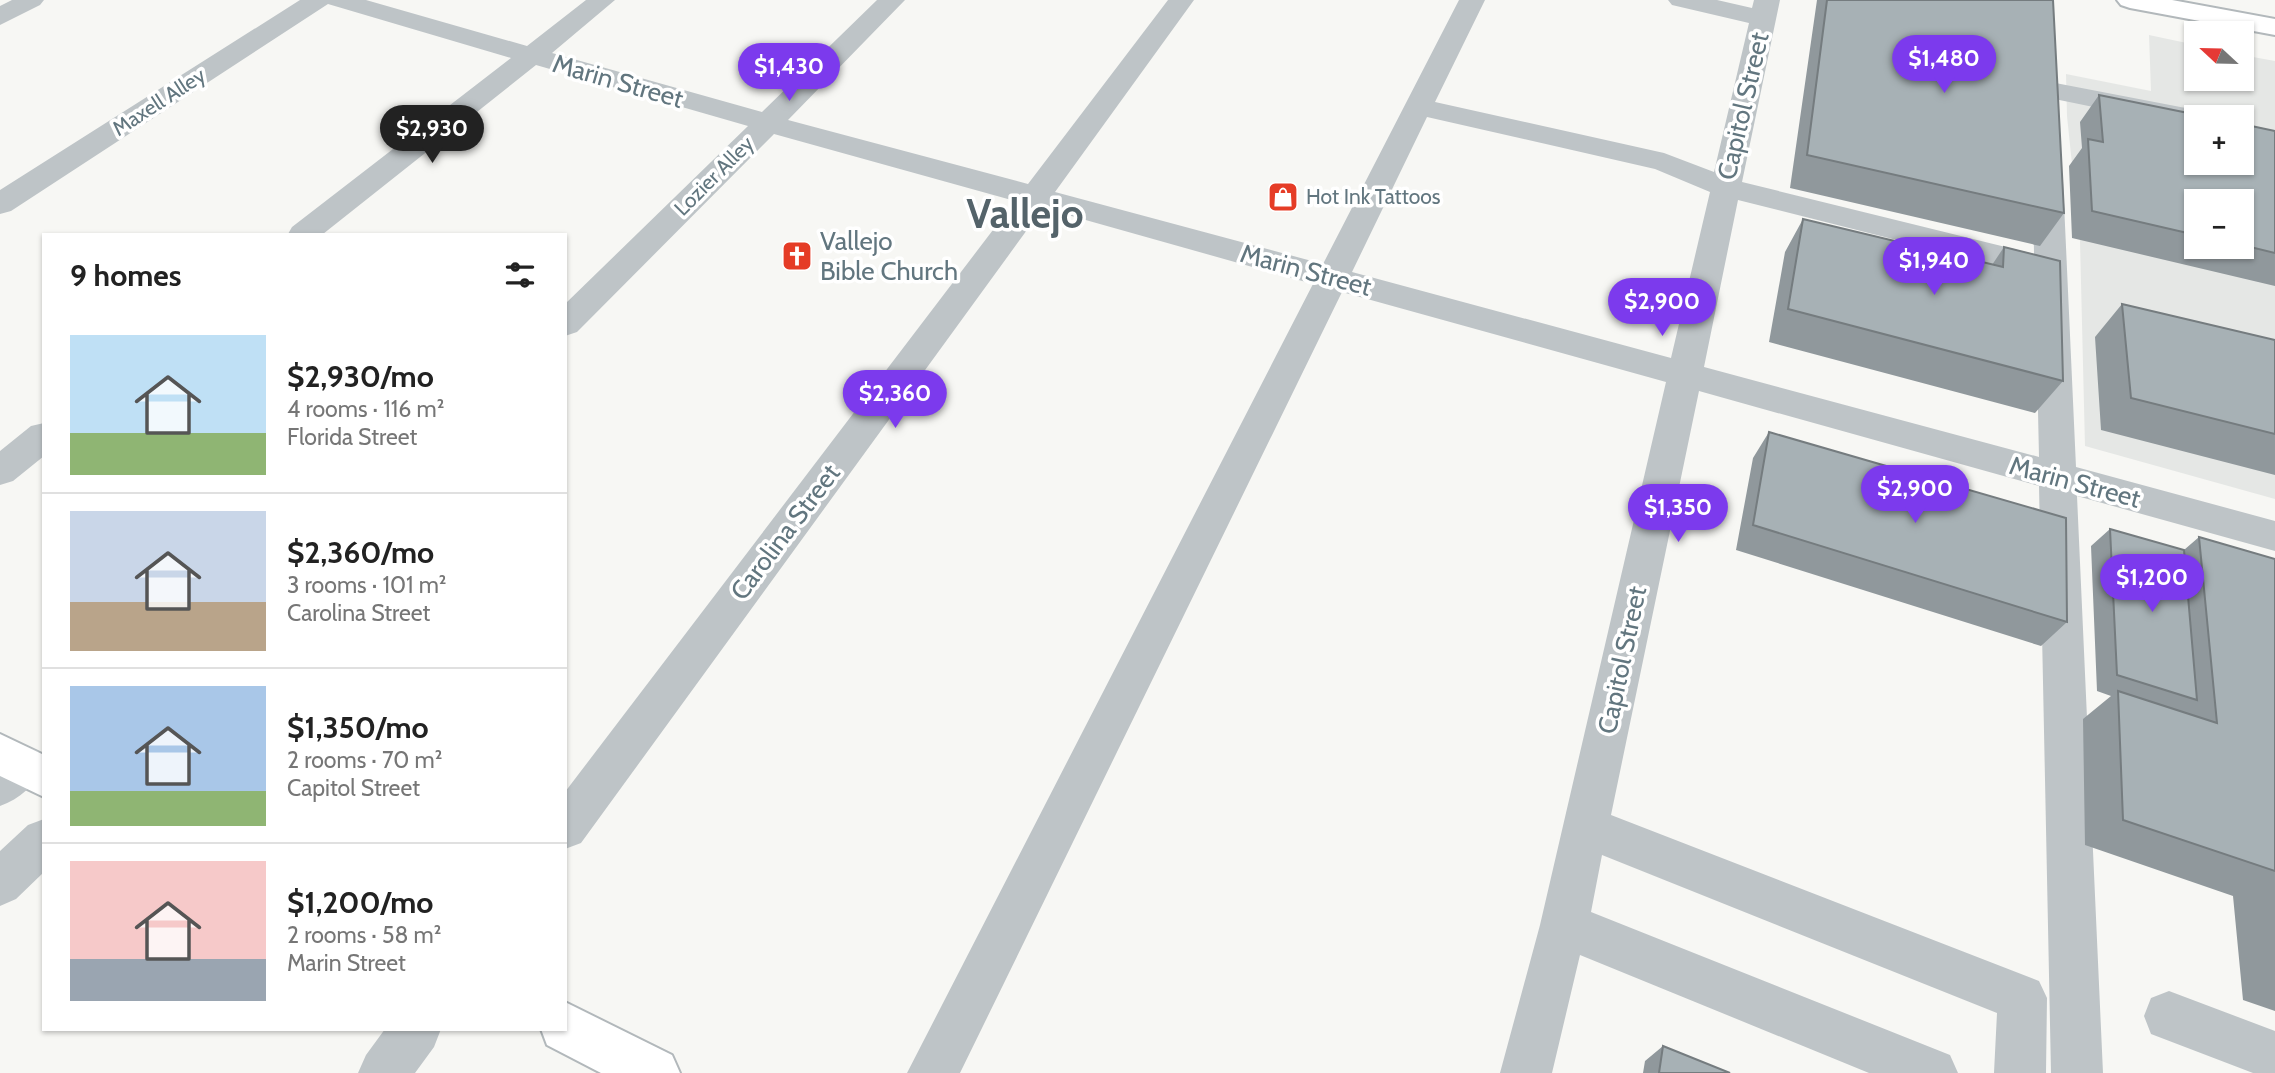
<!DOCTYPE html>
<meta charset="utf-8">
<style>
body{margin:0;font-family:Cabin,sans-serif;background:#f2f2f2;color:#222;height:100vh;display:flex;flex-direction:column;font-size:26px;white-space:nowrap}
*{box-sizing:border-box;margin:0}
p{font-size:23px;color:#767676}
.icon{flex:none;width:38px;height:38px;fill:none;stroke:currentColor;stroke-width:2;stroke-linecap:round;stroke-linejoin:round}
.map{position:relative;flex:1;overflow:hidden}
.side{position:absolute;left:42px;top:233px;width:525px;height:798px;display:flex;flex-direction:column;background:#fff;border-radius:0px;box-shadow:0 2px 5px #0004}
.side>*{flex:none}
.needle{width:46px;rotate:292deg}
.tools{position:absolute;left:2184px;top:21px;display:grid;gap:14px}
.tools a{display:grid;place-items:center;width:70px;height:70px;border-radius:0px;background:#fff;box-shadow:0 2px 5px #0004;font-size:35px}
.price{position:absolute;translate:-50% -60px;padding:0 16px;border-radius:24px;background:#7c3aed;color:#fff;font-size:23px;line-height:46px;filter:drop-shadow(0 2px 4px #0008)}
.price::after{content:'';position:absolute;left:50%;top:42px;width:21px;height:16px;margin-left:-10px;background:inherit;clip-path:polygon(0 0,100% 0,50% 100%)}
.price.on{background:#222;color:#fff}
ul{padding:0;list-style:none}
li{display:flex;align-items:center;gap:21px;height:175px;padding:0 28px}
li+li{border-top:2px solid #e0e0e0}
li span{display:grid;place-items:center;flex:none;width:196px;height:140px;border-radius:0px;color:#555}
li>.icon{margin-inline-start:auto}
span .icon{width:84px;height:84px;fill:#fffc;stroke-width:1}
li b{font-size:30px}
h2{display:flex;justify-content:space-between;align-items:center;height:84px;padding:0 28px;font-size:30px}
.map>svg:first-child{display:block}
.built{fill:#e5e7e5;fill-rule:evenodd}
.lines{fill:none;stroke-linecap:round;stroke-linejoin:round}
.major-casing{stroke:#b2b8bb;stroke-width:4}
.minor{fill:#bec4c7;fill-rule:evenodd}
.major{fill:#fff;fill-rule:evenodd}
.wall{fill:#90989c;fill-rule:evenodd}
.building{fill:#a7b1b5;stroke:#757c7f;stroke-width:2}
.labels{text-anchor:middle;stroke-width:7;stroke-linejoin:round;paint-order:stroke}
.far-street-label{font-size:21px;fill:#62767f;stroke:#fff}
.far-poi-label{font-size:21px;fill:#62767f;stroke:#fff;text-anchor:start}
.street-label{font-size:26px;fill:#62767f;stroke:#fff}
.poi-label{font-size:26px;fill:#62767f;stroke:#fff;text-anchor:start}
.town-label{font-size:40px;font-weight:bold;fill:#54636a;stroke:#fff}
</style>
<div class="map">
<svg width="2275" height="1073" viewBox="0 0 2275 1073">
<rect width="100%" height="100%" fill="#f7f7f4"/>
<path class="built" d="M2149,35L2196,45V79H2242V55L2275,61V499L2085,446L2080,241L2067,116L2066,74L2151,91ZM2196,117H2242V163H2196ZM2196,201H2242V247H2196Z"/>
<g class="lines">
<g class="major-casing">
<path id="major" d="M2117,0H2172L2275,19V35L2130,8L2121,5Z
M0,734L44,755V797L0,776Z
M565,1002L672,1055L680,1073H601L547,1045L541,1029H565Z"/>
</g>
<path class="minor" d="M12,0H44L40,5L0,25V6Z
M300,0H366L527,46L586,0H615L552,53L762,112L877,0H905L788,120L1028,184L1168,0H1194L1055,192L1323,264L1459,0H1485L1435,102L1664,153L1714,172L1749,23L1672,5L1668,0H1717L1752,8L1754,0H1780L1742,182L2034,254L2033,181L2037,174L2048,172L2059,174L2063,181L2076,467L2275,521V551L2077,496L2103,1073H2051L2039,486L1699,391L1611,815L2039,981L2047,998L2046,1073H1994L1997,1013L1602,855L1591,912L1950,1055L1958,1073H1869L1580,955L1552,1073H1500L1540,925L1666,382L1342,292L960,1073H907L1313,284L1043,208L581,843L565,849V792L1015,201L774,134L577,332L565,336V304L748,126L536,65L323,234H288L292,227L511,58L328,4L11,211L0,214V190ZM1427,117L1655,169L1710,192L1671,358L1352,272ZM1738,200L2035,275L2039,457L1704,367Z
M2045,81L2196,110L2206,113L2209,117H2196V128L2035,95L2031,89L2035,83Z
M44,423V456L13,481L0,485V451L31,426Z
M22,745L38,751L44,765C35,785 20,799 0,806V757L6,751Z
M44,819V872L16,899L0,906V851L28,825Z
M2169,991L2275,1031V1073H2253L2151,1034L2144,1016L2151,998Z
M385,1029H441L434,1047L415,1073H358L366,1055Z"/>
<use href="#major" class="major"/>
</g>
<path class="wall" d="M1817,0H2053L2064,213L2040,246L1790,188Z
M2099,95L2275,131V286L2072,238L2069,166L2082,148L2080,122ZM2196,201H2242V247H2196Z
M1803,219L1992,265L2004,247L2063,381L2035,413L1769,342L1785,252Z
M2122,304L2275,340V475L2101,430L2095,337Z
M1769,432L2067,622L2041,646L1736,550L1753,458Z
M2110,529L2184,550L2199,537L2275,559V1011L2243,1000L2233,896L2085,845L2083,719L2111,696L2097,691L2091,546Z
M1663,1046L1730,1073H1643L1645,1061Z"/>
<path class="building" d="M1827,0H2053L2064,213L1807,155Z
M2099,95L2208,117H2196V163H2242V124L2275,131V253L2242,245V201H2196V235L2092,211L2088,139L2103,142Z
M1803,219L2003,267L2004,247L2060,261L2063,381L1788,309Z
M2122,304L2275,340V434L2131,398Z
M1769,432L2066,518L2067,622L1753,525Z
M2110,529L2184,550L2197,700L2117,675Z
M2199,537L2275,559V871L2123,820L2118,691L2217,723Z
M1663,1046L1730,1073H1659Z"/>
<defs>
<g id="shop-square" transform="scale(1.575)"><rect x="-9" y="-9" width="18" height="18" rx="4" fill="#e53c26" stroke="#fff"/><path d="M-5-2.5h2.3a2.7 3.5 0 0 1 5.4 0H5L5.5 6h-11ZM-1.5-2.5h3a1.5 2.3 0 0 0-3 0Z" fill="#fff"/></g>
<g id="church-square" transform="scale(1.575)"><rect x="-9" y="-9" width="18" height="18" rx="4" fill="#e53c26" stroke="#fff"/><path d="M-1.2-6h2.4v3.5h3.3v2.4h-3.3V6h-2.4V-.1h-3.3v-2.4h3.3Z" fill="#fff"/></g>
</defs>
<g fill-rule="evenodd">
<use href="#shop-square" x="1283" y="197"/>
<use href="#church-square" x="797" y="256"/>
</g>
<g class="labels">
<g class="far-street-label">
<text transform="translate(159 102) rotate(-33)" y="7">Maxell Alley</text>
<text transform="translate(714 176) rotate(-45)" y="7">Lozier Alley</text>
</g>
<g class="far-poi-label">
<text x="1306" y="204">Hot Ink Tattoos</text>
</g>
<g class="street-label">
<text transform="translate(618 81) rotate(16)" y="9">Marin Street</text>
<text transform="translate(1743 106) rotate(-77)" y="9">Capitol Street</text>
<text transform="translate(1306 270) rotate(15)" y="9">Marin Street</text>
<text transform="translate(2075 482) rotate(15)" y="9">Marin Street</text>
<text transform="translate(785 532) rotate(-53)" y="9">Carolina Street</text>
<text transform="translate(1622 660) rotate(-78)" y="9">Capitol Street</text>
</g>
<g class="poi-label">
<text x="820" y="250">Vallejo<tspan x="820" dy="30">Bible Church</tspan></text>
</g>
<g class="town-label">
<text x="1025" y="228">Vallejo</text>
</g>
</g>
</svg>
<div class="tools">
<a><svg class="needle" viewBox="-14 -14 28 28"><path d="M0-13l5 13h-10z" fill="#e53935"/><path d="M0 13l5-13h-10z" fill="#767676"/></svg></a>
<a>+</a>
<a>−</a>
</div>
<b class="price" style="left:1944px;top:95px">$1,480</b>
<b class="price" style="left:789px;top:103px">$1,430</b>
<b class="price on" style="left:432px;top:165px">$2,930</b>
<b class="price" style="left:1934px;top:297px">$1,940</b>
<b class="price" style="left:1662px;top:338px">$2,900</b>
<b class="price" style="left:895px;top:430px">$2,360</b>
<b class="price" style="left:1915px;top:525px">$2,900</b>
<b class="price" style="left:1678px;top:544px">$1,350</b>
<b class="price" style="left:2152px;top:614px">$1,200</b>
<section class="side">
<h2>9 homes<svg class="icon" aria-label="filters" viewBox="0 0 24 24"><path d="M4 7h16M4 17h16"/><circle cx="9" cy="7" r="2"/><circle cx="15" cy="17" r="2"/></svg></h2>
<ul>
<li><span style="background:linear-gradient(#bfe0f5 70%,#8fb573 0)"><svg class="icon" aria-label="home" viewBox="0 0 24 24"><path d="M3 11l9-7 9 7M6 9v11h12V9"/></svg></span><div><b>$2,930/mo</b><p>4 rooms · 116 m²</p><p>Florida Street</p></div></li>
<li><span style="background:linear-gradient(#c9d6e8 65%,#b9a48a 0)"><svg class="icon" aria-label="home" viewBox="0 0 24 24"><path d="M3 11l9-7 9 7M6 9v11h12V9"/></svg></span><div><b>$2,360/mo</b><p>3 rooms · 101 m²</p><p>Carolina Street</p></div></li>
<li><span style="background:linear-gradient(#a9c7e8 75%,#8fb573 0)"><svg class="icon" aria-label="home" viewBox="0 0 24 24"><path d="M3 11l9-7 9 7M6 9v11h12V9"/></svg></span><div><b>$1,350/mo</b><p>2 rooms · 70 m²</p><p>Capitol Street</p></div></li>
<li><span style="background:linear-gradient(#f6c9c9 70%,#9aa5b1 0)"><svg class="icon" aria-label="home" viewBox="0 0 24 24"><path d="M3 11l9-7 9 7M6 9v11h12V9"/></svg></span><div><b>$1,200/mo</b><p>2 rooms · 58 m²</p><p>Marin Street</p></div></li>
</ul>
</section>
</div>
